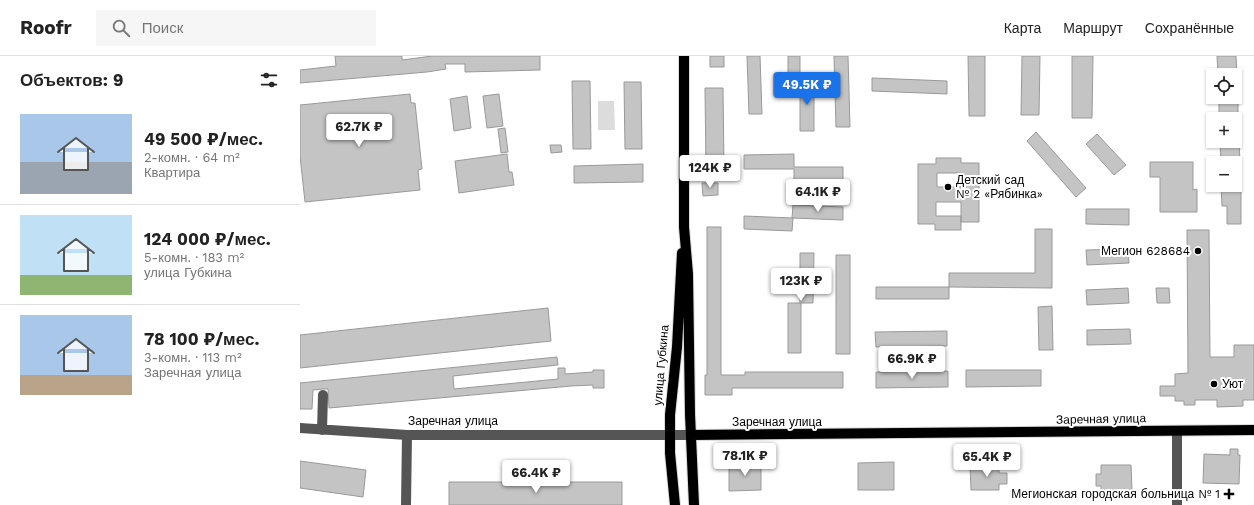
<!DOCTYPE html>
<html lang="ru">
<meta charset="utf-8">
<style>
body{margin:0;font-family:"Work Sans",sans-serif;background:#f6f6f6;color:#222;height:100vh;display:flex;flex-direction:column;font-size:15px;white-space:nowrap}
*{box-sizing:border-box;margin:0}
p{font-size:13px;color:#767676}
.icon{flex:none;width:22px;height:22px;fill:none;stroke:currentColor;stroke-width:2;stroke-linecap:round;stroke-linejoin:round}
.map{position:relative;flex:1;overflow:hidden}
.drawer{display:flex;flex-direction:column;background:#fff;width:300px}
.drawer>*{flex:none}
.fabs{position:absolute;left:906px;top:12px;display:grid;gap:8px}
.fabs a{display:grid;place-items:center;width:36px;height:36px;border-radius:0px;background:#fff;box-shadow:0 1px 3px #0004;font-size:20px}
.price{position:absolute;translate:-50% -34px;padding:0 9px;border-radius:4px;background:#fff;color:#222;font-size:13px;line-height:26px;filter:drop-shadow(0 1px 2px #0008)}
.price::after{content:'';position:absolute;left:50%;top:24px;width:12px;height:9px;margin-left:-6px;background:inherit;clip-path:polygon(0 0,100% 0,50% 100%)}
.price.active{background:#1a73e8;color:#fff}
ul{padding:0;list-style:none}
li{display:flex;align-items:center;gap:12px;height:100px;padding:0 20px}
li+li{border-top:1px solid #e0e0e0}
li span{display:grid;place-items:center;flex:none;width:112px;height:80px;border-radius:0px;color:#555}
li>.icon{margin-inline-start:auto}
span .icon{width:48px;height:48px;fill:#fffc;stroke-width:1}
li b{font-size:17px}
h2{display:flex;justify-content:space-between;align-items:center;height:48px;padding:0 20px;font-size:17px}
header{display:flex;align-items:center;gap:24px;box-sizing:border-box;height:56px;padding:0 20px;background:#fff;border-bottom:1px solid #e0e0e0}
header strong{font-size:19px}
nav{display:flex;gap:22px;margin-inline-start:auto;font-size:14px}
.search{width:280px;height:36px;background:#f6f6f6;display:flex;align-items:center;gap:10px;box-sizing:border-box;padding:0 14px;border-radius:0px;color:#767676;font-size:15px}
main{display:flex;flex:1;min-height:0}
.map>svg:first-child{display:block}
.green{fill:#dcdcdc}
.building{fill:#c4c4c4;stroke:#999;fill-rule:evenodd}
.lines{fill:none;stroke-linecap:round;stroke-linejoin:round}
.major-casing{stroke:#dbdbdb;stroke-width:12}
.minor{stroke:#555;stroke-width:10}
.major{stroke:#000;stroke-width:10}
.poi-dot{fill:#000;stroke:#fff;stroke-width:1.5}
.labels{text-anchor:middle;stroke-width:4;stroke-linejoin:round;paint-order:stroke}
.poi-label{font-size:12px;fill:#000;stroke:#fff;text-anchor:start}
.street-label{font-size:12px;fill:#000;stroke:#fff}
</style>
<header>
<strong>Roofr</strong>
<div class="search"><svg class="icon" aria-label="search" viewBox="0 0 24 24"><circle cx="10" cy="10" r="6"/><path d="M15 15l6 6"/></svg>Поиск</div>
<nav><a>Карта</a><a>Маршрут</a><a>Сохранённые</a></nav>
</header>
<main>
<section class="drawer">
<h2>Объектов: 9<svg class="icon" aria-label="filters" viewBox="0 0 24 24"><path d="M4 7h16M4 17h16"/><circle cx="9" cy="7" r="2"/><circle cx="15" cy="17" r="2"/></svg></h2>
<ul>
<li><span style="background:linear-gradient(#a9c7e8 60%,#9aa5b1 0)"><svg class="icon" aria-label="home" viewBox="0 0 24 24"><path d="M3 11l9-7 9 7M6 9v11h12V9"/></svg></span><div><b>49 500 ₽/мес.</b><p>2-комн. · 64 m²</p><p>Квартира</p></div></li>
<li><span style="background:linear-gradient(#bfe0f5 75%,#8fb573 0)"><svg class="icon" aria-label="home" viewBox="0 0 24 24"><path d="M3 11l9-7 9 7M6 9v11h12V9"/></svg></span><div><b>124 000 ₽/мес.</b><p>5-комн. · 183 m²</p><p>улица Губкина</p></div></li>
<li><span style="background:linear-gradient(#a9c7e8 75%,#b9a48a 0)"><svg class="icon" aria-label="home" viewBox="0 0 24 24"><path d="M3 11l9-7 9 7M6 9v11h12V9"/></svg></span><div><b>78 100 ₽/мес.</b><p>3-комн. · 113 m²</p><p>Заречная улица</p></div></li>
</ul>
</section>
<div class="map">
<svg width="954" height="449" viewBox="0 0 954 449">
<rect width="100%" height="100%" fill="#fff"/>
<path class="green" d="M298,45H314L315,74H298Z"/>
<path class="building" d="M35,0H102V4L132,0H240V14L165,16V8H145L146,13L127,16L0,27V14L36,10Z
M410,0H424V11H410Z
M447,0H460L462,58H449Z
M488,0H500V26L488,25Z
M534,0H548L550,71H536Z
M668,0H685V60H669Z
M722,0H740L739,59H721Z
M772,0H793L792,62H772Z
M917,0H936L937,19H918Z
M572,22L647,25V38L572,35Z
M272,25H290L291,93H273Z
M514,25V75H500V26Z
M324,26H341L342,93H325Z
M405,32H423L424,113H406Z
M110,38L111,47H115L122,113L118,114L120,134L5,146L0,100V49Z
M199,38L203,70L187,72L183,40Z
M167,40L171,72L154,75L150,43Z
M919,41H938V63H919Z
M205,72L208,96L201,97L198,73Z
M736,76L786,132L776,141L727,85Z
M797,78L826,109L814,119L786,88Z
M920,85H939L940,107H921Z
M250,89H261L262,96L251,97Z
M207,98L209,116H212L214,129L159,137L155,105Z
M494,98V111H543V126H494V113H444V99Z
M636,102H661V107H679V166H661V146H636V160H661V174H635V168H618V108H636ZM637,117H661V131H637Z
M850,106H893V134L897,133V156H860V121H850Z
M343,108V126L274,127V110Z
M402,127H418V139L403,140Z
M921,129H941V168H927V150H922Z
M493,149L543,151V164L492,162Z
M786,153H829V169L786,168Z
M444,160L493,162L492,175L444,173Z
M407,171H421V319H445V316H543V332H432V339H405V319H407Z
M735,173H752V232L649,231V217H735Z
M887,174H909L910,301H934V289H954V344H943V350L917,351V344H895V349H884V345H875V340H860V330H875V318L888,317Z
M828,193L829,207L787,209L786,194Z
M500,197H514L513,247H501V297H488V247H500Z
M536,199H550V298H536Z
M576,231H649V243H576Z
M828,232L829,247L787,249L786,234Z
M856,232H869L870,247H857Z
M752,250L753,294H739L738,251Z
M248,252L251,285L0,312V279Z
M830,273L831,288L787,289V274Z
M647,275V290L576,291L575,276Z
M257,301L258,309L153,320L154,333L258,323V312H265V318L293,316V314H304V332H293V329L271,330L29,352L28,333H23L13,334L12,353H0V327Z
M666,314H741V330L666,331Z
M648,315V331L576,332V316Z
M930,393H938V399H940L939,428L903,427L904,398L930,399Z
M0,405L66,414L63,441L0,432Z
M594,406V434H558V407Z
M429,407H461V434L429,435Z
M670,409H699V417H707V428H699V434H671Z
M801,409H831L832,434L801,435V430H796V418H801Z
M149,426H322V449H149Z"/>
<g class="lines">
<g class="major-casing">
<path id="major" d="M384,0V171L388,218L390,358L394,449
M391,379L954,374
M375,449L370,397V359L377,291L382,197"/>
</g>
<path class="minor" d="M0,372L107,379H391
M22,374L23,339
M106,449L107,379
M877,449V375"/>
<use href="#major" class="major"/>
</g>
<g class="poi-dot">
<circle cx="648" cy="131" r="4"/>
<circle cx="898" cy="195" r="4"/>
<circle cx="914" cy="328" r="4"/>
<path d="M927 432h4v4h4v4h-4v4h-4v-4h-4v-4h4z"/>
</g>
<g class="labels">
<g class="poi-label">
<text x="656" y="128">Детский сад<tspan x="656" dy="14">№ 2 «Рябинка»</tspan></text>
<text x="890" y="199" text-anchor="end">Мегион 628684</text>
<text x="922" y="332">Уют</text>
<text x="920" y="442" text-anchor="end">Мегионская городская больница № 1</text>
</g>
<g class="street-label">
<text transform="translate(361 309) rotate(-85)" y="4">улица Губкина</text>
<text transform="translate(801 363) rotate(-1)" y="4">Заречная улица</text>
<text x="153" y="369">Заречная улица</text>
<text x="477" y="370">Заречная улица</text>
</g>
</g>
</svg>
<div class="fabs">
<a><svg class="icon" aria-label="locate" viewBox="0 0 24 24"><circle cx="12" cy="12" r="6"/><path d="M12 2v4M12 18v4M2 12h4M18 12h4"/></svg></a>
<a>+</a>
<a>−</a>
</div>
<b class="price active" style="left:507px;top:50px">49.5K ₽</b>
<b class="price" style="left:59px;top:92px">62.7K ₽</b>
<b class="price" style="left:410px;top:133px">124K ₽</b>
<b class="price" style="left:518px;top:157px">64.1K ₽</b>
<b class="price" style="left:501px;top:246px">123K ₽</b>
<b class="price" style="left:612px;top:324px">66.9K ₽</b>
<b class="price" style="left:445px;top:421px">78.1K ₽</b>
<b class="price" style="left:687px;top:422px">65.4K ₽</b>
<b class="price" style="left:236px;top:438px">66.4K ₽</b>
</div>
</main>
